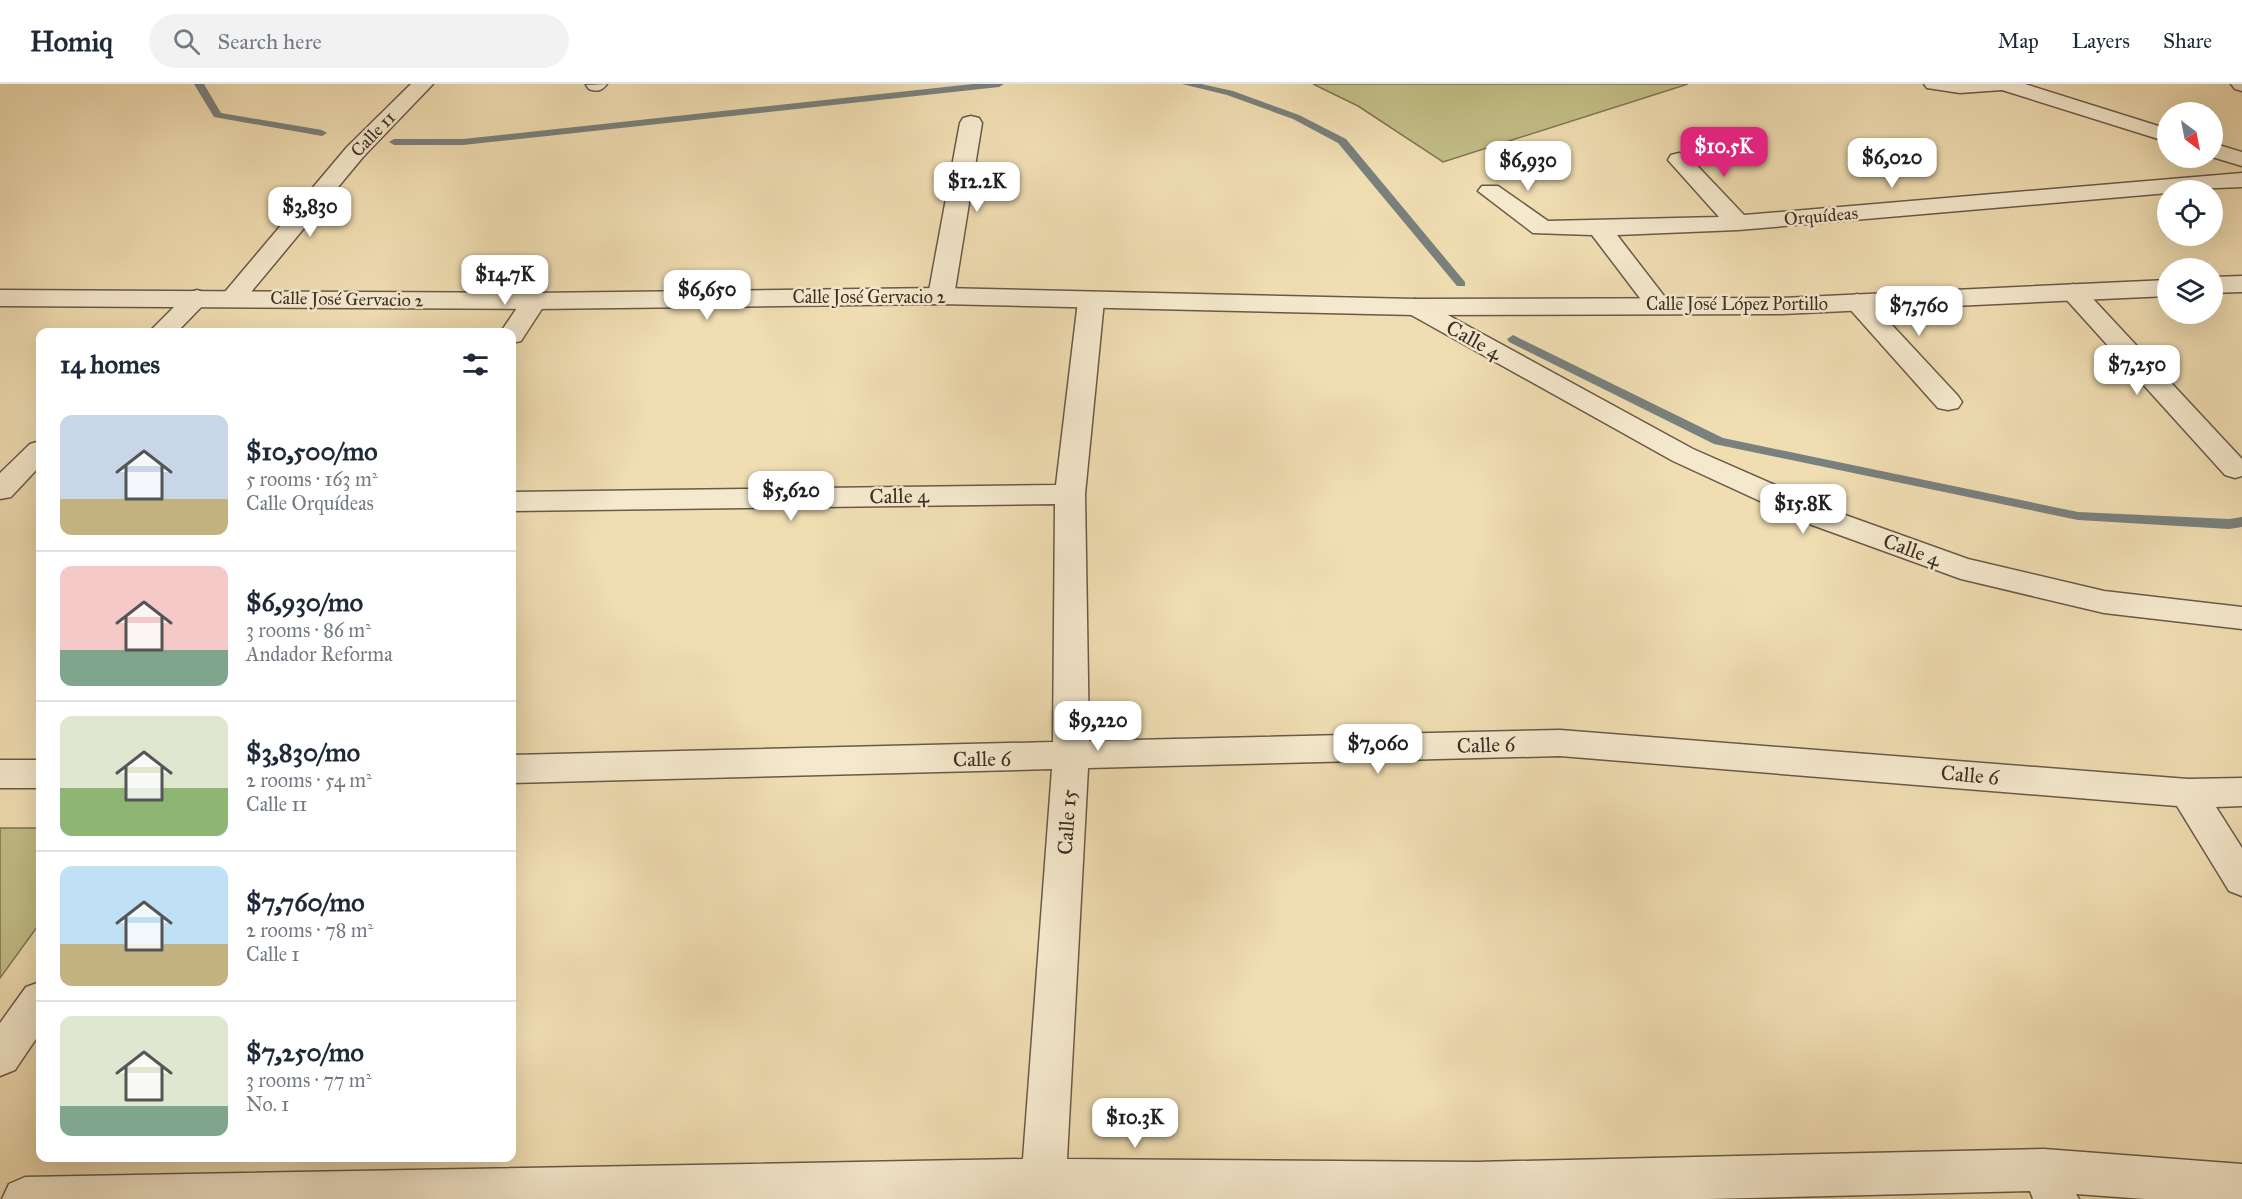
<!DOCTYPE html>
<meta charset="utf-8">
<style>
body{margin:0;font-family:"IM FELL Great Primer",serif;background:#f2f2f3;color:#1f2937;height:100vh;display:flex;flex-direction:column;font-size:22px;white-space:nowrap}
*{box-sizing:border-box;margin:0}
p{font-size:20px;color:#747a83}
.icon{flex:none;width:33px;height:33px;fill:none;stroke:currentColor;stroke-width:2;stroke-linecap:round;stroke-linejoin:round}
.map{position:relative;flex:1;overflow:hidden}
.sheet{position:absolute;left:36px;top:244px;width:480px;height:834px;display:flex;flex-direction:column;background:#fff;border-radius:12px;box-shadow:0 6px 24px #0002}
.sheet>*{flex:none}
.needle{width:39px;rotate:148deg}
.fabs{position:absolute;left:2157px;top:18px;display:grid;gap:12px}
.fabs a{display:grid;place-items:center;width:66px;height:66px;border-radius:50%;background:#fff;box-shadow:0 6px 24px #0002;font-size:30px}
.price{position:absolute;translate:-50% -51px;padding:0 14px;border-radius:12px;background:#fff;color:#222;font-size:20px;line-height:39px;filter:drop-shadow(0 2px 3px #0008)}
.price::after{content:'';position:absolute;left:50%;top:36px;width:18px;height:14px;margin-left:-9px;background:inherit;clip-path:polygon(0 0,100% 0,50% 100%)}
.price.current{background:#db2777;color:#fff}
ul{padding:0;list-style:none}
li{display:flex;align-items:center;gap:18px;height:150px;padding:0 24px}
li+li{border-top:2px solid #e0e1e3}
li span{display:grid;place-items:center;flex:none;width:168px;height:120px;border-radius:12px;color:#555}
li>.icon{margin-inline-start:auto}
span .icon{width:72px;height:72px;fill:#fffc;stroke-width:1}
li b{font-size:26px}
h2{display:flex;justify-content:space-between;align-items:center;height:72px;padding:0 24px;font-size:26px}
header{display:flex;align-items:center;gap:36px;box-sizing:border-box;height:84px;padding:0 30px;background:#fff;border-bottom:2px solid #e0e1e3}
header strong{font-size:28px}
nav{display:flex;gap:33px;margin-inline-start:auto;font-size:21px}
.search{width:420px;height:54px;background:#f2f2f3;display:flex;align-items:center;gap:15px;box-sizing:border-box;padding:0 21px;border-radius:33px;color:#747a83;font-size:22px}
.map>svg:first-child{display:block}
.green{fill:#c2be87;stroke:#7f7656;stroke-width:1.5}
.lines{fill:none;stroke-linecap:round;stroke-linejoin:round}
.stream{fill:#79817e;fill-rule:evenodd}
.minor-casing{stroke:#695a49;stroke-width:3}
.tertiary-casing{stroke:#695a49;stroke-width:3}
.minor{fill:#f5e9cd;fill-rule:evenodd}
.tertiary{fill:#f5e9cd;fill-rule:evenodd}
.labels{text-anchor:middle;stroke-width:5;stroke-linejoin:round;paint-order:stroke}
.far-street-label{font-size:18px;fill:#3c2e26;stroke:#f5e9cd}
.street-label{font-size:21px;fill:#3c2e26;stroke:#f5e9cd}
</style>
<header>
<strong>Homiq</strong>
<div class="search"><svg class="icon" aria-label="search" viewBox="0 0 24 24"><circle cx="10" cy="10" r="6"/><path d="M15 15l6 6"/></svg>Search here</div>
<nav><a>Map</a><a>Layers</a><a>Share</a></nav>
</header>
<div class="map">
<svg width="2242" height="1115" viewBox="0 0 2242 1115">
<rect width="100%" height="100%" fill="#f0ddb2"/>
<filter id="stains"><feTurbulence type="fractalNoise" baseFrequency=".00333" numOctaves="4"/><feColorMatrix values="0 0 0 0 .2 0 0 0 0 .09 0 0 0 0 .02 0 0 0 .5 -.17"/></filter>
<radialGradient id="worn" r=".72"><stop offset=".6" stop-color="#630" stop-opacity="0"/><stop offset="1" stop-color="#630" stop-opacity=".3"/></radialGradient>
<path class="green" d="M1313,0H1688L1443,78L1358,22Z
M0,744H40V839L0,894Z"/>
<g class="lines">
<path class="stream" d="M194,0H204L221,29L322,46L327,49L322,52L214,33Z
M973,0H1004L999,3L463,61H394L389,58L394,55H463Z
M1182,0H1201L1233,7L1299,31L1346,55L1465,198V202H1457L1338,59L1293,35L1227,11Z
M1513,251L1723,354L2078,428L2229,435L2242,433V443L2229,445L2078,436L1714,360L1509,258L1507,255Z"/>
<g class="minor-casing">
<path id="minor" d="M411,0H433L363,73L242,219L233,222L224,219L220,214L224,209L347,63Z
M607,0C602,7 597,8 589,5L586,1Z
M1924,0H2025L2168,45V58L2002,6L1960,9L1927,4Z
M2231,0H2242V7L2235,5Z
M971,32L979,34L982,39L954,212L950,217L941,220L932,217L928,212L960,39L963,34Z
M2212,59L2242,68V82L2212,73Z
M1679,69L1687,71L1744,131L2242,89V103L2168,106V109L1738,146L1617,151L1671,221L1667,226L1658,229L1649,226L1592,151L1533,149L1478,107L1482,102H1498L1548,137L1719,133L1668,76L1671,71Z
M2073,200L2082,203L2242,375V392L2235,394L2225,391L2064,213L2060,208L2064,203Z
M197,206L206,209L210,214L176,249H148L188,209Z
M534,209L543,212L547,217L521,257L512,259V249H500L525,212Z
M1091,209L1100,212L1104,217L1085,410L1089,657L1560,646L2188,695L2242,694V722L2216,723L2242,764V812L2229,807L2177,722L1560,672L1088,684L1067,1075L1476,1078L2044,1065L2242,1080V1115H2145L2076,1110L2079,1115H2033L2030,1107L1708,1115H2L9,1100L25,1093L1023,1075L1052,685L512,699V671L1053,658L1055,420L512,427V408L1056,401L1078,217L1082,212Z
M1857,210L1866,213L1958,312L1962,318L1958,324L1948,326L1938,324L1848,223L1844,218L1848,213Z
M1415,215L1424,218L1693,365L1834,427L1968,475L2104,507L2242,523V545L2104,529L1961,495L1812,441L1673,377L1406,228L1402,223L1406,218Z
M40,357V382L11,413L0,415V389L30,360Z
M0,676H40V704H0Z
M40,898V949L15,986L0,992V939L26,903Z"/>
</g>
<g class="tertiary-casing">
<path id="tertiary" d="M2242,192V208L2212,209V193Z
M2168,196V212L1782,230L1415,231L941,220L534,225L0,222V206L534,209L941,204L1415,215L1782,214Z"/>
</g>
<use href="#minor" class="minor"/>
<use href="#tertiary" class="tertiary"/>
</g>
<g class="labels">
<g class="far-street-label">
<text transform="translate(373 50) rotate(-46)" y="6">Calle 11</text>
<text transform="translate(1821 132) rotate(-5)" y="6">Orquídeas</text>
<text x="869" y="219">Calle José Gervacio 2</text>
<text transform="translate(347 215) rotate(1)" y="6">Calle José Gervacio 2</text>
<text x="1737" y="226">Calle José López Portillo</text>
</g>
<g class="street-label">
<text transform="translate(1474 256) rotate(29)" y="7">Calle 4</text>
<text transform="translate(899 412) rotate(-1)" y="7">Calle 4</text>
<text transform="translate(1912 466) rotate(20)" y="7">Calle 4</text>
<text transform="translate(1486 661) rotate(-2)" y="7">Calle 6</text>
<text transform="translate(982 675) rotate(-1)" y="7">Calle 6</text>
<text transform="translate(1970 691) rotate(5)" y="7">Calle 6</text>
<text transform="translate(1067 738) rotate(-86)" y="7">Calle 15</text>
</g>
</g>
<rect width="100%" height="100%" filter="url(#stains)"/>
<rect width="100%" height="100%" fill="url(#worn)"/>
</svg>
<div class="fabs">
<a><svg class="needle" viewBox="-14 -14 28 28"><path d="M0-13l5 13h-10z" fill="#e53935"/><path d="M0 13l5-13h-10z" fill="#747a83"/></svg></a>
<a><svg class="icon" aria-label="locate" viewBox="0 0 24 24"><circle cx="12" cy="12" r="6"/><path d="M12 2v4M12 18v4M2 12h4M18 12h4"/></svg></a>
<a><svg class="icon" aria-label="layers" viewBox="0 0 24 24"><path d="M12 4l9 5-9 5-9-5zM3 14l9 5 9-5"/></svg></a>
</div>
<b class="price current" style="left:1724px;top:94px">$10.5K</b>
<b class="price" style="left:1892px;top:105px">$6,020</b>
<b class="price" style="left:1528px;top:108px">$6,930</b>
<b class="price" style="left:977px;top:129px">$12.2K</b>
<b class="price" style="left:310px;top:154px">$3,830</b>
<b class="price" style="left:505px;top:222px">$14.7K</b>
<b class="price" style="left:707px;top:237px">$6,650</b>
<b class="price" style="left:1919px;top:253px">$7,760</b>
<b class="price" style="left:2137px;top:312px">$7,250</b>
<b class="price" style="left:791px;top:438px">$5,620</b>
<b class="price" style="left:1803px;top:451px">$15.8K</b>
<b class="price" style="left:1098px;top:668px">$9,220</b>
<b class="price" style="left:1378px;top:691px">$7,060</b>
<b class="price" style="left:1135px;top:1065px">$10.3K</b>
<section class="sheet">
<h2>14 homes<svg class="icon" aria-label="filters" viewBox="0 0 24 24"><path d="M4 7h16M4 17h16"/><circle cx="9" cy="7" r="2"/><circle cx="15" cy="17" r="2"/></svg></h2>
<ul>
<li><span style="background:linear-gradient(#c9d6e8 70%,#c2b280 0)"><svg class="icon" aria-label="home" viewBox="0 0 24 24"><path d="M3 11l9-7 9 7M6 9v11h12V9"/></svg></span><div><b>$10,500/mo</b><p>5 rooms · 163 m²</p><p>Calle Orquídeas</p></div></li>
<li><span style="background:linear-gradient(#f6c9c9 70%,#7fa58c 0)"><svg class="icon" aria-label="home" viewBox="0 0 24 24"><path d="M3 11l9-7 9 7M6 9v11h12V9"/></svg></span><div><b>$6,930/mo</b><p>3 rooms · 86 m²</p><p>Andador Reforma</p></div></li>
<li><span style="background:linear-gradient(#dfe7d0 60%,#8fb573 0)"><svg class="icon" aria-label="home" viewBox="0 0 24 24"><path d="M3 11l9-7 9 7M6 9v11h12V9"/></svg></span><div><b>$3,830/mo</b><p>2 rooms · 54 m²</p><p>Calle 11</p></div></li>
<li><span style="background:linear-gradient(#bfe0f5 65%,#c2b280 0)"><svg class="icon" aria-label="home" viewBox="0 0 24 24"><path d="M3 11l9-7 9 7M6 9v11h12V9"/></svg></span><div><b>$7,760/mo</b><p>2 rooms · 78 m²</p><p>Calle 1</p></div></li>
<li><span style="background:linear-gradient(#dfe7d0 75%,#7fa58c 0)"><svg class="icon" aria-label="home" viewBox="0 0 24 24"><path d="M3 11l9-7 9 7M6 9v11h12V9"/></svg></span><div><b>$7,250/mo</b><p>3 rooms · 77 m²</p><p>No. 1</p></div></li>
</ul>
</section>
</div>
